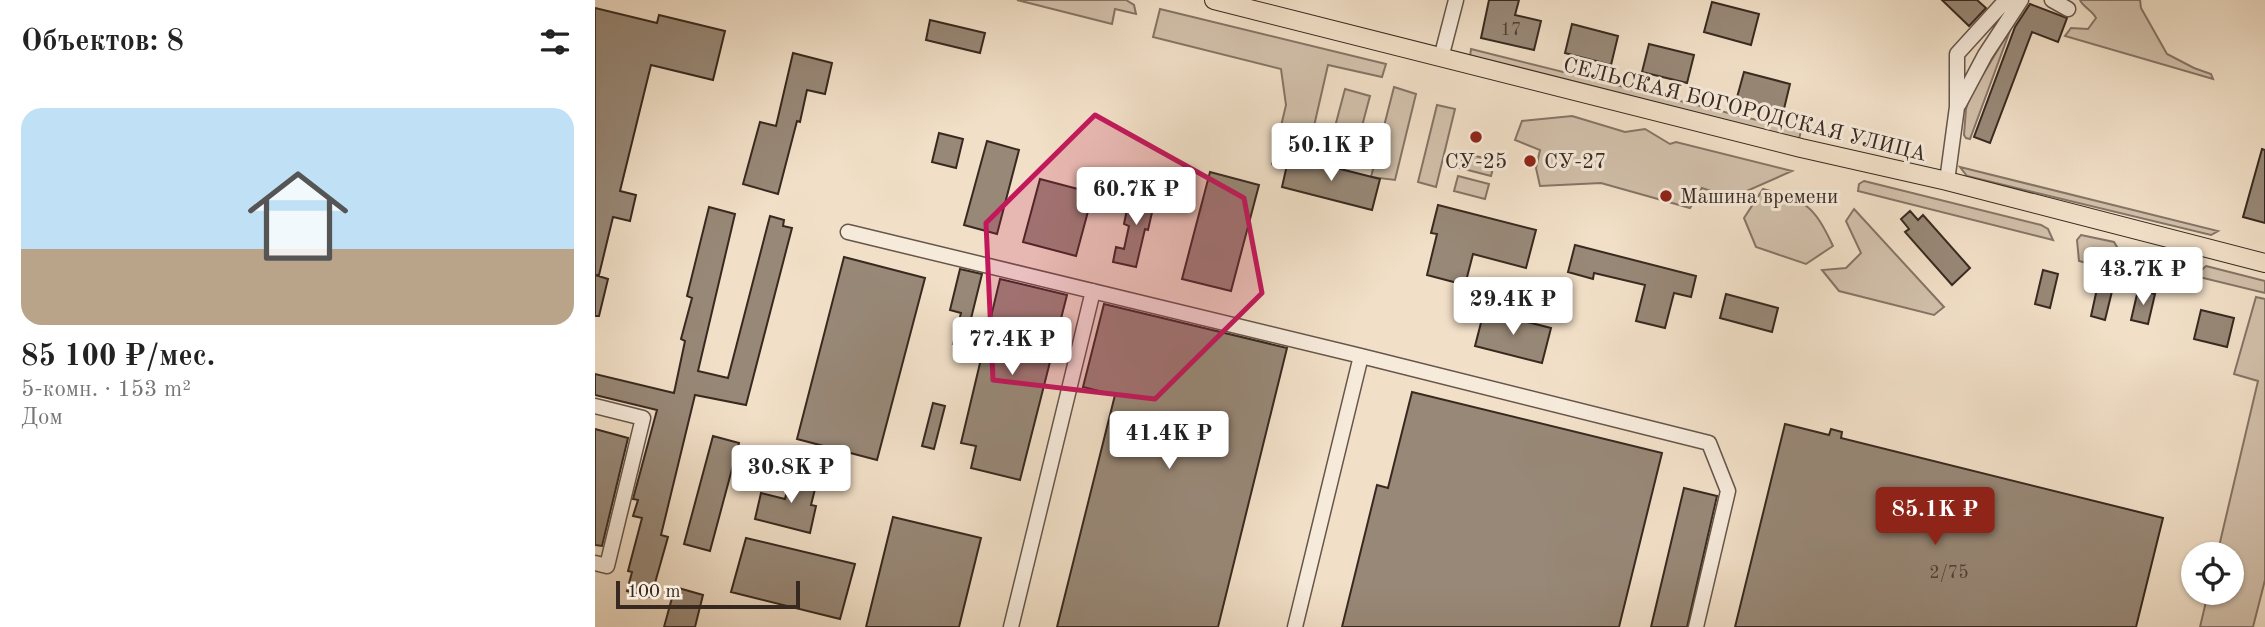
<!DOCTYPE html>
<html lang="ru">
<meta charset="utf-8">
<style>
body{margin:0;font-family:"Old Standard TT",serif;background:#f6f6f6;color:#222;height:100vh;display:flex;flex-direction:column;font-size:26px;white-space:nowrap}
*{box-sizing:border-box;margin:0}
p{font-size:23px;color:#767676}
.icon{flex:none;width:38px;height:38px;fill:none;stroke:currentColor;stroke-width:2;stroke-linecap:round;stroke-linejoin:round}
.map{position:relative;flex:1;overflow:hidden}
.panel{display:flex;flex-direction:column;background:#fff;width:595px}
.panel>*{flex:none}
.controls{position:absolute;left:1586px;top:542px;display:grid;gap:14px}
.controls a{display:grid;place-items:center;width:63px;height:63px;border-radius:50%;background:#fff;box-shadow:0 2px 5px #0004;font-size:35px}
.scale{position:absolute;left:21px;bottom:18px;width:184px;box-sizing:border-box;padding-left:7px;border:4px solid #382920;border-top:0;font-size:19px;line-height:24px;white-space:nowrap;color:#382920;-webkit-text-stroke:5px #f6eadb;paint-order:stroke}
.price{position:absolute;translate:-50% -60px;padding:0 16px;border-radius:7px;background:#fff;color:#222;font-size:23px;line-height:46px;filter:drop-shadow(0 2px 4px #0008)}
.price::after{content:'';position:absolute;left:50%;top:42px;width:21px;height:16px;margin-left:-10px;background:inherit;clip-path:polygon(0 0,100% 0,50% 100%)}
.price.on{background:#8f2418;color:#fff}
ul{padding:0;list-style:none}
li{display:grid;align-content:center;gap:14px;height:371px;padding:0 21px}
li span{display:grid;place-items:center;height:217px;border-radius:21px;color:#555}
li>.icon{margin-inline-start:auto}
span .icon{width:126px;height:126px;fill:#fffc;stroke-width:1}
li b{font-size:30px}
h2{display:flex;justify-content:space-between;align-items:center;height:84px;padding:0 21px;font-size:30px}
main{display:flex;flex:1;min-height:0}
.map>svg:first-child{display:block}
.green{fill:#d2c0ab;stroke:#857466;stroke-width:2}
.building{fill:#988877;stroke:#382920;stroke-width:2}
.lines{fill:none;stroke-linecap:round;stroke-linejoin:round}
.minor-casing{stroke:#66564a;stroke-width:17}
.major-casing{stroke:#382920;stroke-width:20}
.minor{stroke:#f6eadb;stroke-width:14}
.major{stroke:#f1dfc7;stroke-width:18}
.marked{fill:#c2185b;fill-opacity:0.2;stroke:#c2185b;stroke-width:5;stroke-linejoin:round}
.poi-dot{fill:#8f2418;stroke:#f6eadb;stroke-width:2.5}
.labels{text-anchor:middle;stroke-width:6;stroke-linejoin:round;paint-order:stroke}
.number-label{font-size:18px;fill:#504136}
.street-label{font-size:21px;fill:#382920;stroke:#f6eadb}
.poi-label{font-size:21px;fill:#382920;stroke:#f6eadb;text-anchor:start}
</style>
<main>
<section class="panel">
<h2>Объектов: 8<svg class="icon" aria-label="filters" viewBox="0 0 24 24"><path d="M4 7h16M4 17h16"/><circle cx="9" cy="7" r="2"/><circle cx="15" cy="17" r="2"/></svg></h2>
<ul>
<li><span style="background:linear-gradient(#bfe0f5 65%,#b9a48a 0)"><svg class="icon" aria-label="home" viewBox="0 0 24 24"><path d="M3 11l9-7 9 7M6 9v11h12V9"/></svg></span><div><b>85 100 ₽/мес.</b><p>5-комн. · 153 m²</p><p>Дом</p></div></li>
</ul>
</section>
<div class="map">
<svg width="1670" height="627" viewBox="0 0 1670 627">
<rect width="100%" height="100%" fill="#f1dfc7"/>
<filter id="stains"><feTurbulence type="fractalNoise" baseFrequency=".00286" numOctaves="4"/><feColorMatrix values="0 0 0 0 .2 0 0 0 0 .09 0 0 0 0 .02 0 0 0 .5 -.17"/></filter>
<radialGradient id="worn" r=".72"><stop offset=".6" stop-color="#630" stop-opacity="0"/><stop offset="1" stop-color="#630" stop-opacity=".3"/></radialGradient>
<path class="green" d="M422,0H531L539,5L541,14L520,9L517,24Z
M1485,0H1545L1546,8L1572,54L1599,68L1616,74L1618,79L1470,36L1476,28L1493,29L1501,18C1497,10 1489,8 1485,0Z
M565,9L791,64L787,77L733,65L711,161L692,168L677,164L691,105L686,69L558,37Z
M1416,28L1375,139L1371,138L1369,135L1371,109L1375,96Z
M876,49L1206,131L1204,139L875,57Z
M799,87L821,94L800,180L776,177Z
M750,89L775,96L762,145L737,138Z
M842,105L860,109L841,187L823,182Z
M977,116L1030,132L1050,129L1075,144L1081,142L1197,171L1136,198L1107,188L1095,208L1006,183L945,186L941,168L945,150L920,140L927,121Z
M869,153L900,161L896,176L865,168Z
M1365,167L1623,231L1616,235L1372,176Z
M863,176L894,184L890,199L859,191Z
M1269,181L1446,225L1453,229L1458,240L1263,191L1264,184Z
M1168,189C1211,201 1218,204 1238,246L1211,264L1161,247L1149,218Z
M1259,209L1349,307L1339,315L1244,291L1227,270L1251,268L1266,253L1251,221Z
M1486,235L1519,242L1522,247L1518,270L1484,261L1482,240Z
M1611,266L1670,281V293L1600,276Z
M1661,297L1670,299V580L1658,627H1605L1613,593H1636V555H1622L1663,381L1639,374Z"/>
<path class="building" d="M894,0H924L920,15L946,21L939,50L886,38Z
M1347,0H1382L1391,8L1374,26Z
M1117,2L1164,14L1156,45L1109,32Z
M1435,4L1472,18L1463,42L1437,32L1395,143L1379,137L1420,27Z
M0,8L62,23L64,15L130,31L118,80L56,65L25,191L41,195L35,221L18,217L4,275H0L13,279L4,316H0Z
M335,20L390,33L385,53L331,40Z
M977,24L1023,36L1016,65L970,53Z
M1054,44L1099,55L1092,83L1047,72Z
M198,53L237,63L230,94L212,90L205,122L202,121L183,194L148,184L165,122L181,126Z
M1149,72L1195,84L1188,113L1141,101Z
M344,133L368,139L361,168L337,162Z
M392,141L424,150L402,234L369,225Z
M1667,149L1670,150V223L1648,217Z
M694,156L785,179L777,210L687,187Z
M615,172L664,185L636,291L587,279Z
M445,179L498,193L481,256L428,242Z
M536,190L561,195L553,230L550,229L541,267L518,262L521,247L529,249L534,226L529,224Z
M843,205L941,230L931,268L878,254L870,285L832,275L842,234L836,233Z
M114,207L140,214L103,371L133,378L175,216L189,220L188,226L197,228L151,405L100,395L66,535L73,537L56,597L32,591L37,572L33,571L47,518L38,516L43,500L38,499L62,410L0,395V374L79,393L90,341L86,339L97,298L92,296Z
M1315,211L1323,220L1328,215L1375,268L1357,285L1310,232L1314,229L1306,219Z
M980,245L1101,276L1096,297L1079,293L1070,328L1041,321L1050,285L999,273L998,279L973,272Z
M249,257L330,278L282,460L202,439Z
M365,269L387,274L369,347L358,344L366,313L355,310Z
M1448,270L1463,274L1455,308L1440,304Z
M1505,275L1520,279L1510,320L1496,316Z
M405,279L472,295L425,480L376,468L381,446L366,443Z
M1543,290L1560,294L1553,324L1536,320Z
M1131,294L1183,308L1177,332L1125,318Z
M509,304L692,348L623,627H462L520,395L488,387Z
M1606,310L1639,318L1632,347L1599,339Z
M889,311L956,328L947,363L880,346Z
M817,392L1067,453L1024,627H747L782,485L793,488Z
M338,403L350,406L339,449L327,446Z
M1190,424L1234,435L1236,429L1247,432L1246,438L1568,518L1541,627H1140Z
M0,429L33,438L7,546L0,545Z
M118,436L144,443L115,551L89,544Z
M197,471L223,477L216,505L221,506L215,533L160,519L166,493L190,499Z
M1089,488L1122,496L1092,627H1056Z
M298,517L386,538L364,627H271Z
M151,538L260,564L245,619L136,592Z
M80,587L108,595L100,627H69Z"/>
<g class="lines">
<g class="minor-casing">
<path id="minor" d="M1457,0L1473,9
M846,58L861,0
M1364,104L1390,55L1426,0
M1352,181L1362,107V54L1411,0
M253,232L766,356L1114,443L1133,491L1101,627
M0,406L48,418L12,566L0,563
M416,627L498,291
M700,627L766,356"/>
</g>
<g class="major-casing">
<path id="major" d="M619,0L1206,148L1352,181L1670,263"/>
</g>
<use href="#minor" class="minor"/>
<use href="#major" class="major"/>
</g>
<path class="marked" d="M500,115L649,198L667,293L560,399L398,380L391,223Z"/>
<g class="poi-dot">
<circle cx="881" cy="137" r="7"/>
<circle cx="935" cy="161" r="7"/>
<circle cx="1071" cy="196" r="7"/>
</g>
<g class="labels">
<g class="number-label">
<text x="916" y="35">17</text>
<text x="1354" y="578">2/75</text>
</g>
<g class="street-label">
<text transform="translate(1150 109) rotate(14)" y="7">СЕЛЬСКАЯ БОГОРОДСКАЯ УЛИЦА</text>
</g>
<g class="poi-label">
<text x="881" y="168" text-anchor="middle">СУ-25</text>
<text x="949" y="168">СУ-27</text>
<text x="1085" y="203">Машина времени</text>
</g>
</g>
<rect width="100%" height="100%" filter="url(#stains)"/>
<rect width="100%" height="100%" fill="url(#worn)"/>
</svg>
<div class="controls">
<a><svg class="icon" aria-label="locate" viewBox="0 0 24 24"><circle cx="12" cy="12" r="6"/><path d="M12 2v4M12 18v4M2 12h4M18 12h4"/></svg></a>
</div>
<div class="scale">100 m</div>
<b class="price" style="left:736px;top:183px">50.1K ₽</b>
<b class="price" style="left:541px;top:227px">60.7K ₽</b>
<b class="price" style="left:1548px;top:307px">43.7K ₽</b>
<b class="price" style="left:918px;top:337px">29.4K ₽</b>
<b class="price" style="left:417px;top:377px">77.4K ₽</b>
<b class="price" style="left:574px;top:471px">41.4K ₽</b>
<b class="price" style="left:196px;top:505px">30.8K ₽</b>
<b class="price on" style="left:1340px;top:547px">85.1K ₽</b>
</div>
</main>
